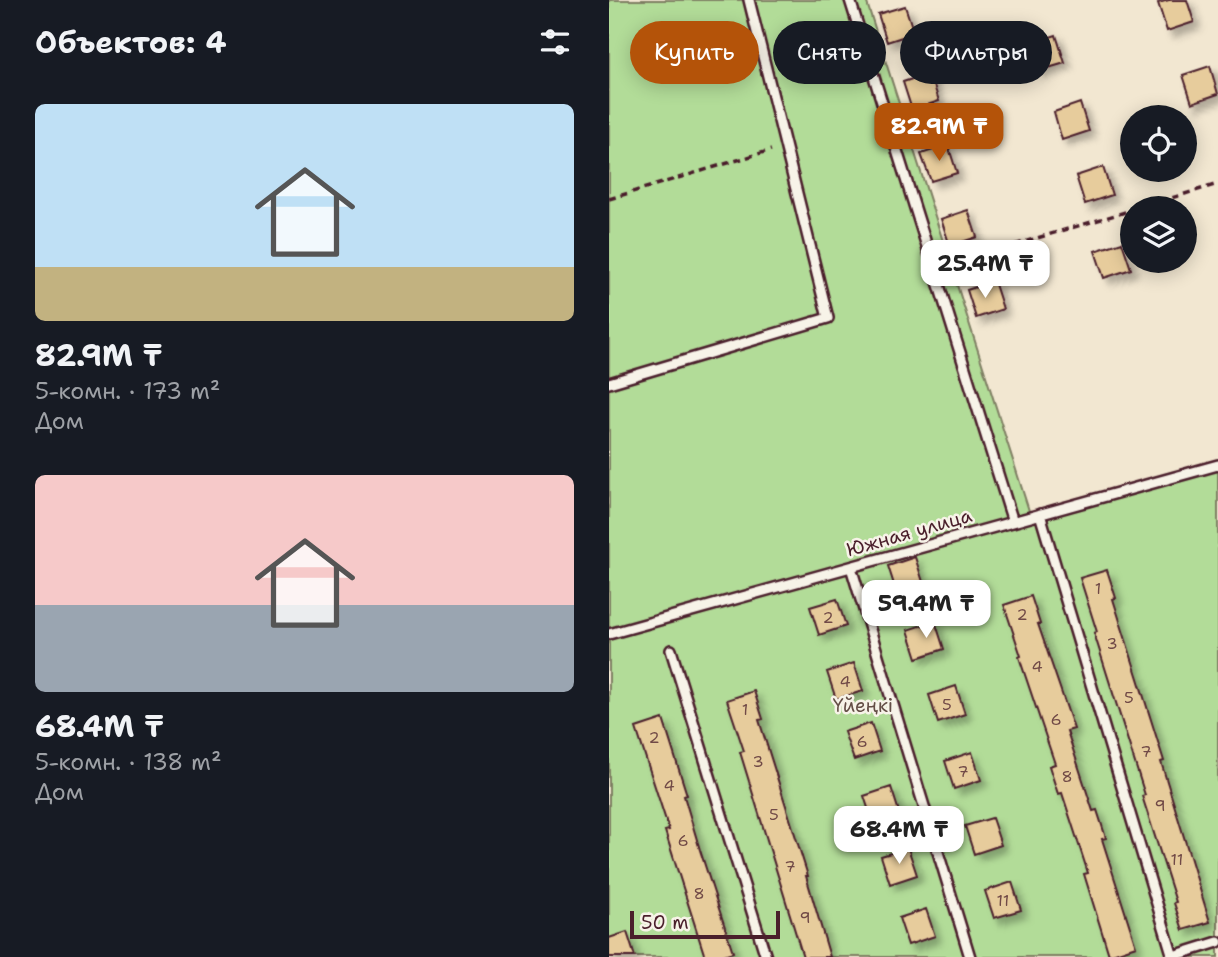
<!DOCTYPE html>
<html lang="ru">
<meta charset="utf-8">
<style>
body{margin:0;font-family:"Shantell Sans",sans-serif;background:#242831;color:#f1f3f6;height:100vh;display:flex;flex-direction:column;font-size:26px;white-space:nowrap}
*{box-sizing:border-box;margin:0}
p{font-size:23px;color:#9ea1a6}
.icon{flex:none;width:38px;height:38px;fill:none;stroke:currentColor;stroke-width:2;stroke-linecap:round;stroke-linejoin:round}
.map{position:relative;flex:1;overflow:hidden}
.panel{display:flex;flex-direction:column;background:#171b24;width:609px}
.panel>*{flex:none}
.top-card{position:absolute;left:21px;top:21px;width:483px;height:63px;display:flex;gap:14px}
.buttons{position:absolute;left:511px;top:105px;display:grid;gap:14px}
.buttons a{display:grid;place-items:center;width:77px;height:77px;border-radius:50%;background:#171b24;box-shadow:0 4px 18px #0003;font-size:35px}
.scale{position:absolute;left:21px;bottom:18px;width:150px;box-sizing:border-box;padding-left:7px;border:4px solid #4a1f2b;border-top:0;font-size:19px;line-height:24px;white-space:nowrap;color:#4a1f2b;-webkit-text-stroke:5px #f7f3e8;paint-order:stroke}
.price{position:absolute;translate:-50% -60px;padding:0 16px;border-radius:14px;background:#fff;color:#222;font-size:23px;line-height:46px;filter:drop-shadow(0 2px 4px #0008)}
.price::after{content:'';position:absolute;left:50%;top:42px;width:21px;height:16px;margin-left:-10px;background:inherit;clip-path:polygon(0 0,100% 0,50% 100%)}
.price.on{background:#b45309;color:#fff}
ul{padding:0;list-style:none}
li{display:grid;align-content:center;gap:14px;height:371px;padding:0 35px}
li span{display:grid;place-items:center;height:217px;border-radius:10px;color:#555}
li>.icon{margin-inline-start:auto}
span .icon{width:126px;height:126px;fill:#fffc;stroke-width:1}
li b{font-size:30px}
h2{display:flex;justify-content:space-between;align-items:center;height:84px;padding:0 35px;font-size:30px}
.pill{padding:0 24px;border-radius:32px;background:#171b24;box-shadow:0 4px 18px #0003;font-size:24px;line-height:63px}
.pill.on{background:#b45309;color:#fff}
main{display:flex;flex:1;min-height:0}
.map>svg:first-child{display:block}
.green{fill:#b2dc98;stroke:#7e7e62;stroke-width:2}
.building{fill:#e7cc9c;stroke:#4a1f2b;stroke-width:2;filter:url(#shadow)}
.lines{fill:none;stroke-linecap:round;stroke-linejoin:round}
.lane-casing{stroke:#4a1f2b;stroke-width:14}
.path{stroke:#4a1f2b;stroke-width:3.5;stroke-dasharray:7 5;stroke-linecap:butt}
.lane{stroke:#f7f3e8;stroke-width:9}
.labels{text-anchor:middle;stroke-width:5;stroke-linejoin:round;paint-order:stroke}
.number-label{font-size:16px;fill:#714a47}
.street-label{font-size:19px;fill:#4a1f2b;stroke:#f7f3e8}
.park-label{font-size:19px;fill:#644e46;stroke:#f7f3e8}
</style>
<main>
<section class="panel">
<h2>Объектов: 4<svg class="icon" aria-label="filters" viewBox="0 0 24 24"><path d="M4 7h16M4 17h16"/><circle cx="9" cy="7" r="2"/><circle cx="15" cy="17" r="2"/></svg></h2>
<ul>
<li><span style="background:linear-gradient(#bfe0f5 75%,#c2b280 0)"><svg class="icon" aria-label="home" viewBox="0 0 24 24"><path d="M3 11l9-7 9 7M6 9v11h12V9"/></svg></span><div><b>82.9M ₸</b><p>5-комн. · 173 m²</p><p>Дом</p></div></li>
<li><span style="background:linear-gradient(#f6c9c9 60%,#9aa5b1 0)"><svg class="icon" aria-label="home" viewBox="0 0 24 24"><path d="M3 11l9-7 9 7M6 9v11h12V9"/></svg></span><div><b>68.4M ₸</b><p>5-комн. · 138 m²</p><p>Дом</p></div></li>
</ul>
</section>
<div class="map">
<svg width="609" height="957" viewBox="0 0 609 957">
<defs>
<filter id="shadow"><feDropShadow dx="6" dy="6" stdDeviation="3.5" flood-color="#0004"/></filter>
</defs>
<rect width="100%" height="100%" fill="#f2e7d1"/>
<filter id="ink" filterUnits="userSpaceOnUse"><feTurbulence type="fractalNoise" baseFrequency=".0143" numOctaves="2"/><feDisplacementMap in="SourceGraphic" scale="14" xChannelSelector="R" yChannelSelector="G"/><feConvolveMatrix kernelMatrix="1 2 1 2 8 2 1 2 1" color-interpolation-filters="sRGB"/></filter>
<g filter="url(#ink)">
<path class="green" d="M0,0H257L422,517L609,464V957H0Z"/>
<path class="building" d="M560,0H578L585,22L558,31L549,3Z
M296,6L305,33L278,42L269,14Z
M447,35L456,63L429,71L420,44Z
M601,66L609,94L583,103L574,75Z
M321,73L330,101L303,110L294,82Z
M471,103L480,131L453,140L445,112Z
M339,145L348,173L322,181L312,154Z
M494,167L503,195L476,204L467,176Z
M359,210L368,237L341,246L332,219Z
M513,242L522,269L495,278L486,251Z
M385,281L394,309L367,318L358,290Z
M306,557L315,585L288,594L279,566Z
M498,570L507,598L504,599L555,761L552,762L601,922L574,930L565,903L567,902L533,796L536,795L485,633L488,632L471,578Z
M422,596L431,624H429L465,729L458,731L484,811L488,810L497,838L493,839L527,946L500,955L475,874L479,873L453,793L449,794L440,766L446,764L410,657L412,656L395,605Z
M228,599L237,626L210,635L201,607Z
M326,621L335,649L308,658L299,630Z
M245,663L254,691L227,699L218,672Z
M347,686L356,714L329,723L320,695Z
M145,691L154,719L150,720L199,876H197L221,957H194L131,752L135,751L118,700Z
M54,719L78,795L75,796L91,850L124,952L108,957H96L56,831L60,830L27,728Z
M262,723L271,751L245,760L235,732Z
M363,752L372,780L345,789L336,761Z
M282,787L291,815L264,823L255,796Z
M383,818L392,845L365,854L356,826Z
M299,848L308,875L281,884L272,856Z
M403,882L412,910L385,918L376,891Z
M317,909L326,936L299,945L290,918Z
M18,932L26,957H0V938Z"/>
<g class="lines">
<g class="lane-casing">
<path id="lane" d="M241,0L404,522
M0,383L219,318L140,0
M431,514L564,957
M242,567L361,957
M0,634L609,465
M62,650L157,957
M561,957L609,942"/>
</g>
<path class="path" d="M0,199L162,150
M529,208L609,184
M337,265L523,210"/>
<use href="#lane" class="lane"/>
</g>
</g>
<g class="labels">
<g class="number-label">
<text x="489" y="594">1</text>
<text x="413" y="620">2</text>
<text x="219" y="623">2</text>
<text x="503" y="649">3</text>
<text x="428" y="672">4</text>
<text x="236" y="687">4</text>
<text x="520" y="703">5</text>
<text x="338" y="710">5</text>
<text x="136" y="715">1</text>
<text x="447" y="725">6</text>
<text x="45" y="743">2</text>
<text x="253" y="747">6</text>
<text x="537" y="757">7</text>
<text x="149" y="767">3</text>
<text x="354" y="777">7</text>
<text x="458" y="782">8</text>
<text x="60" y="791">4</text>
<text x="551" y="811">9</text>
<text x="165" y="820">5</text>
<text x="74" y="846">6</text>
<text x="568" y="865">11</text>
<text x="181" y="872">7</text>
<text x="90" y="899">8</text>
<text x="394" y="906">11</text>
<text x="196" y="923">9</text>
</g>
<g class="street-label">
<text transform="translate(300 532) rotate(-16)" y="7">Южная улица</text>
</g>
<g class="park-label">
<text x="254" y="712">Үйеңкі</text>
</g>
</g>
</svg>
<div class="buttons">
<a><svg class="icon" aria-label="locate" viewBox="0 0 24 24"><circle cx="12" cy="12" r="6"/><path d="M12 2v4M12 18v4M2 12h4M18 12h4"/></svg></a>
<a><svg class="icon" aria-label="layers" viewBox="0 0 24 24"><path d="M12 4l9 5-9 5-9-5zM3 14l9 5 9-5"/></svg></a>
</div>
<div class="scale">50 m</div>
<b class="price on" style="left:330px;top:163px">82.9M ₸</b>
<b class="price" style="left:376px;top:300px">25.4M ₸</b>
<b class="price" style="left:317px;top:640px">59.4M ₸</b>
<b class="price" style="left:290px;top:866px">68.4M ₸</b>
<div class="top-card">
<a class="pill on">Купить</a>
<a class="pill">Снять</a>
<a class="pill">Фильтры</a>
</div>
</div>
</main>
